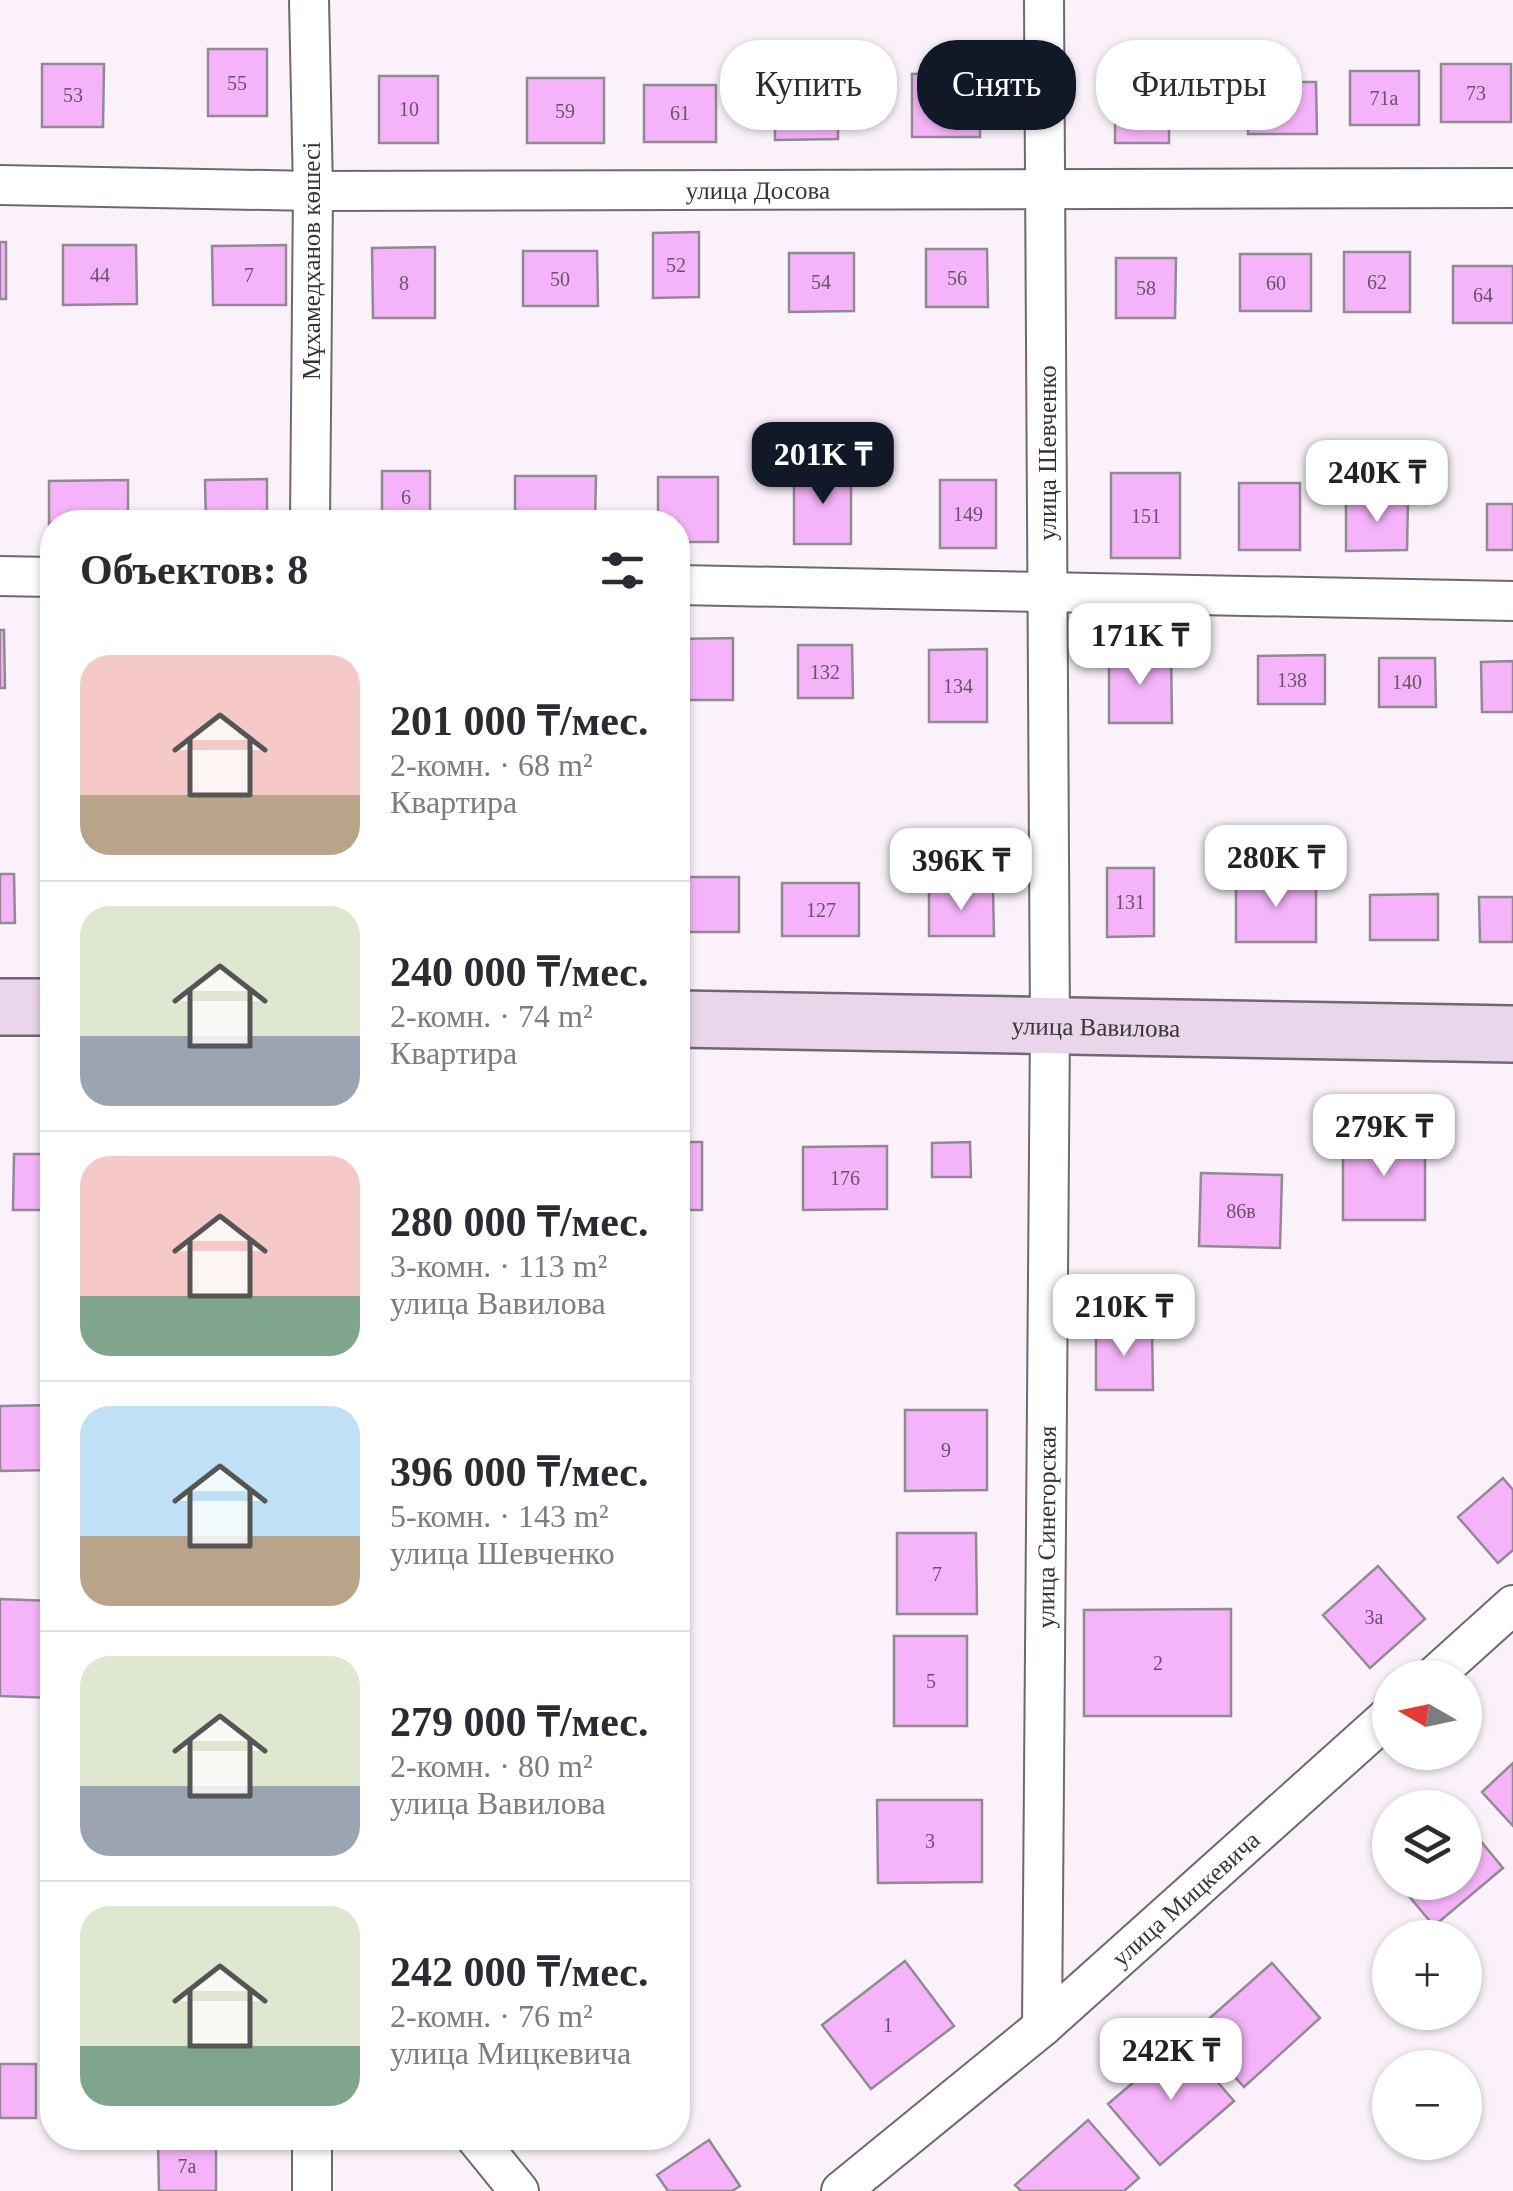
<!DOCTYPE html>
<html lang="ru">
<meta charset="utf-8">
<style>
body{margin:0;font-family:"Times New Roman",serif;background:#f7f7f7;color:#2b2b33;height:100vh;display:flex;flex-direction:column;font-size:38px;white-space:nowrap}
*{box-sizing:border-box;margin:0}
p{font-size:32px;color:#7c7c81}
.icon{flex:none;width:55px;height:55px;fill:none;stroke:currentColor;stroke-width:2;stroke-linecap:round;stroke-linejoin:round}
.map{position:relative;flex:1;overflow:hidden}
.panel{position:absolute;left:40px;top:510px;width:650px;height:1640px;display:flex;flex-direction:column;background:#fff;border-radius:40px;box-shadow:0 2px 8px #0004}
.panel>*{flex:none}
.hud{position:absolute;left:720px;top:40px;width:642px;height:90px;display:flex;gap:20px}
.needle{width:65px;rotate:279deg}
.tools{position:absolute;left:1372px;top:1660px;display:grid;gap:20px}
.tools a{display:grid;place-items:center;width:110px;height:110px;border-radius:50%;background:#fff;box-shadow:0 2px 8px #0004;font-size:50px}
.price{position:absolute;translate:-50% -85px;padding:0 22px;border-radius:20px;background:#fff;color:#222;font-size:32px;line-height:65px;filter:drop-shadow(0 2px 5px #0008)}
.price::after{content:'';position:absolute;left:50%;top:60px;width:30px;height:22px;margin-left:-15px;background:inherit;clip-path:polygon(0 0,100% 0,50% 100%)}
.price.current{background:#111827;color:#fff}
ul{padding:0;list-style:none}
li{display:flex;align-items:center;gap:30px;height:250px;padding:0 40px}
li+li{border-top:2px solid #e1e1e2}
li span{display:grid;place-items:center;flex:none;width:280px;height:200px;border-radius:30px;color:#555}
li>.icon{margin-inline-start:auto}
span .icon{width:120px;height:120px;fill:#fffc;stroke-width:1}
li b{font-size:42px}
h2{display:flex;justify-content:space-between;align-items:center;height:120px;padding:0 40px;font-size:42px}
.chip{padding:0 35px;border-radius:40px;background:#fff;box-shadow:0 2px 8px #0004;font-size:35px;line-height:90px}
.chip.current{background:#111827;color:#fff}
.map>svg:first-child{display:block}
.building{fill:#f5b4f9;stroke:#928a93;stroke-width:2.5}
.lines{fill:none;stroke-linecap:round;stroke-linejoin:round}
.street-casing{stroke:#706870;stroke-width:42}
.secondary-casing{stroke:#706870;stroke-width:60}
.street{stroke:#fff;stroke-width:38}
.secondary{stroke:#e9d6ea;stroke-width:55}
.labels{text-anchor:middle;stroke-width:8;stroke-linejoin:round;paint-order:stroke}
.number-label{font-size:20px;fill:#675468}
.street-label{font-size:25px;fill:#383438;stroke:#fff}
</style>
<div class="map">
<svg width="1513" height="2191" viewBox="0 0 1513 2191">
<rect width="100%" height="100%" fill="#faf1fb"/>
<path class="building" d="M208,49H267V116H208Z
M42,64H104L103,127H42Z
M1441,64H1511V122H1441Z
M1350,71H1419V125H1350Z
M980,73V137H912V74Z
M379,76H438V143H379Z
M527,78H604V143H527Z
M1249,82H1316L1317,134H1248Z
M1115,83H1169V143H1115Z
M644,85H716V142H644Z
M775,87H838V139L775,140Z
M699,232V297L653,298V233Z
M0,242H6V299H0Z
M63,245H136L137,304L63,305Z
M286,245V305H213L212,246Z
M435,247V318H373L372,248Z
M926,249H987L988,307H926Z
M523,251H597L598,306H523Z
M1344,252H1410V312H1344Z
M789,253H854V311L789,312Z
M1240,254H1311V311H1240Z
M1116,258H1176L1175,318H1116Z
M1453,266H1513V323H1453Z
M851,469V544H794V470Z
M382,471H430V522H382Z
M1111,473H1180V558H1111Z
M515,476H596L595,522H515Z
M658,477H718V542H678V522H658Z
M267,479V522H206L205,480Z
M128,480V522H52L49,529V481Z
M940,480H996V548H940Z
M1239,483H1300V550H1239Z
M1346,500H1408L1407,550L1346,551Z
M1487,504H1513V550H1487Z
M0,630H4L5,688H0Z
M733,638V700H678V639Z
M798,645H852L853,698H798Z
M987,649V722H929V650Z
M1109,652H1171L1172,723H1109Z
M1325,655V704H1258V656Z
M1379,658H1435L1436,707H1379Z
M1513,661V712H1482L1481,662Z
M1107,868H1154V936L1107,937Z
M0,874H14L15,923H0Z
M678,877H739V932H678Z
M1236,878H1316V942H1236Z
M782,883H859V936H782Z
M929,890H993L994,936H929Z
M1438,894V940H1370V895Z
M1479,897H1513V942H1480Z
M1425,1138V1220H1343V1139Z
M678,1142H702V1210H678Z
M970,1142L971,1177H932V1143Z
M887,1146V1209L803,1210V1147Z
M14,1154H52V1210H13Z
M1201,1173L1282,1175L1280,1248L1199,1246Z
M1152,1328L1153,1390H1096V1329Z
M52,1405V1470L0,1471V1406Z
M905,1410H987V1490L905,1491Z
M1503,1478L1513,1490V1550L1498,1563L1458,1517Z
M897,1533H976L977,1614H897Z
M1378,1566L1425,1619L1370,1668L1323,1615Z
M0,1599L52,1601V1698L0,1696Z
M1231,1609V1716H1084V1610Z
M894,1636H967V1726H894Z
M1513,1763V1826L1482,1792Z
M877,1800H982V1882L878,1883Z
M1465,1822L1503,1868L1434,1926L1397,1882H1465Z
M1390,1852V1874L1379,1861Z
M905,1961L954,2026L871,2089L822,2025Z
M1272,1963L1320,2018L1244,2087L1194,2032Z
M1182,2041L1234,2101L1160,2165L1108,2104Z
M0,2064H36V2118H0Z
M1088,2120L1139,2178L1124,2191H1021L1015,2185Z
M709,2140L740,2186L732,2191H668L657,2175Z
M158,2142H216V2191H159Z"/>
<g class="lines">
<g class="street-casing">
<g id="street">
<path d="M309,0L313,191L310,522"/>
<path id="s1" d="M0,185L313,191L1513,188"/>
<path d="M0,576L52,577"/>
<path d="M678,585L1513,601"/>
<path d="M1432,1678L1513,1605"/>
<path id="s2" d="M1042,2027L1050,1026L1044,0"/>
<path d="M312,2138V2191"/>
<path d="M476,2138L519,2191"/>
<path id="s3" d="M841,2191L1042,2027L1390,1715"/>
</g>
</g>
<g class="secondary-casing">
<g id="secondary">
<path d="M0,1007H52"/>
<path id="s4" d="M678,1019L1513,1034"/>
</g>
</g>
<use href="#street" class="street"/>
<use href="#secondary" class="secondary"/>
</g>
<g class="labels">
<g class="number-label">
<text x="237" y="90">55</text>
<text x="1476" y="100">73</text>
<text x="73" y="102">53</text>
<text x="1384" y="105">71а</text>
<text x="409" y="116">10</text>
<text x="565" y="118">59</text>
<text x="680" y="120">61</text>
<text x="676" y="272">52</text>
<text x="100" y="282">44</text>
<text x="249" y="282">7</text>
<text x="957" y="285">56</text>
<text x="560" y="286">50</text>
<text x="821" y="289">54</text>
<text x="1377" y="289">62</text>
<text x="404" y="290">8</text>
<text x="1276" y="290">60</text>
<text x="1146" y="295">58</text>
<text x="1483" y="302">64</text>
<text x="406" y="504">6</text>
<text x="968" y="521">149</text>
<text x="1146" y="523">151</text>
<text x="825" y="679">132</text>
<text x="1292" y="687">138</text>
<text x="1407" y="689">140</text>
<text x="958" y="693">134</text>
<text x="1130" y="909">131</text>
<text x="821" y="917">127</text>
<text x="845" y="1185">176</text>
<text x="1241" y="1218">86в</text>
<text x="946" y="1457">9</text>
<text x="937" y="1581">7</text>
<text x="1374" y="1624">3а</text>
<text x="1158" y="1670">2</text>
<text x="931" y="1688">5</text>
<text x="930" y="1848">3</text>
<text x="888" y="2032">1</text>
<text x="187" y="2173">7а</text>
</g>
<g class="street-label">
<text dy="9" stroke="none"><textPath href="#s1" startOffset="758">улица Досова</textPath></text>
<text transform="translate(311 261) rotate(-90)" y="9">Мұхамедханов көшесі</text>
<text transform="translate(1047 453) rotate(-90)" y="9">улица Шевченко</text>
<text dy="9" stroke="none"><textPath href="#s4" startOffset="418">улица Вавилова</textPath></text>
<text dy="9" stroke="none"><textPath href="#s2" startOffset="500">улица Синегорская</textPath></text>
<text dy="9" stroke="none"><textPath href="#s3" startOffset="452">улица Мицкевича</textPath></text>
</g>
</g>
</svg>
<div class="tools">
<a><svg class="needle" viewBox="-14 -14 28 28"><path d="M0-13l5 13h-10z" fill="#e53935"/><path d="M0 13l5-13h-10z" fill="#7c7c81"/></svg></a>
<a><svg class="icon" aria-label="layers" viewBox="0 0 24 24"><path d="M12 4l9 5-9 5-9-5zM3 14l9 5 9-5"/></svg></a>
<a>+</a>
<a>−</a>
</div>
<b class="price current" style="left:823px;top:507px">201K ₸</b>
<b class="price" style="left:1377px;top:525px">240K ₸</b>
<b class="price" style="left:1140px;top:688px">171K ₸</b>
<b class="price" style="left:1276px;top:910px">280K ₸</b>
<b class="price" style="left:961px;top:913px">396K ₸</b>
<b class="price" style="left:1384px;top:1179px">279K ₸</b>
<b class="price" style="left:1124px;top:1359px">210K ₸</b>
<b class="price" style="left:1171px;top:2103px">242K ₸</b>
<div class="hud">
<a class="chip">Купить</a>
<a class="chip current">Снять</a>
<a class="chip">Фильтры</a>
</div>
<section class="panel">
<h2>Объектов: 8<svg class="icon" aria-label="filters" viewBox="0 0 24 24"><path d="M4 7h16M4 17h16"/><circle cx="9" cy="7" r="2"/><circle cx="15" cy="17" r="2"/></svg></h2>
<ul>
<li><span style="background:linear-gradient(#f6c9c9 70%,#b9a48a 0)"><svg class="icon" aria-label="home" viewBox="0 0 24 24"><path d="M3 11l9-7 9 7M6 9v11h12V9"/></svg></span><div><b>201 000 ₸/мес.</b><p>2-комн. · 68 m²</p><p>Квартира</p></div></li>
<li><span style="background:linear-gradient(#dfe7d0 65%,#9aa5b1 0)"><svg class="icon" aria-label="home" viewBox="0 0 24 24"><path d="M3 11l9-7 9 7M6 9v11h12V9"/></svg></span><div><b>240 000 ₸/мес.</b><p>2-комн. · 74 m²</p><p>Квартира</p></div></li>
<li><span style="background:linear-gradient(#f6c9c9 70%,#7fa58c 0)"><svg class="icon" aria-label="home" viewBox="0 0 24 24"><path d="M3 11l9-7 9 7M6 9v11h12V9"/></svg></span><div><b>280 000 ₸/мес.</b><p>3-комн. · 113 m²</p><p>улица Вавилова</p></div></li>
<li><span style="background:linear-gradient(#bfe0f5 65%,#b9a48a 0)"><svg class="icon" aria-label="home" viewBox="0 0 24 24"><path d="M3 11l9-7 9 7M6 9v11h12V9"/></svg></span><div><b>396 000 ₸/мес.</b><p>5-комн. · 143 m²</p><p>улица Шевченко</p></div></li>
<li><span style="background:linear-gradient(#dfe7d0 65%,#9aa5b1 0)"><svg class="icon" aria-label="home" viewBox="0 0 24 24"><path d="M3 11l9-7 9 7M6 9v11h12V9"/></svg></span><div><b>279 000 ₸/мес.</b><p>2-комн. · 80 m²</p><p>улица Вавилова</p></div></li>
<li><span style="background:linear-gradient(#dfe7d0 70%,#7fa58c 0)"><svg class="icon" aria-label="home" viewBox="0 0 24 24"><path d="M3 11l9-7 9 7M6 9v11h12V9"/></svg></span><div><b>242 000 ₸/мес.</b><p>2-комн. · 76 m²</p><p>улица Мицкевича</p></div></li>
</ul>
</section>
</div>
